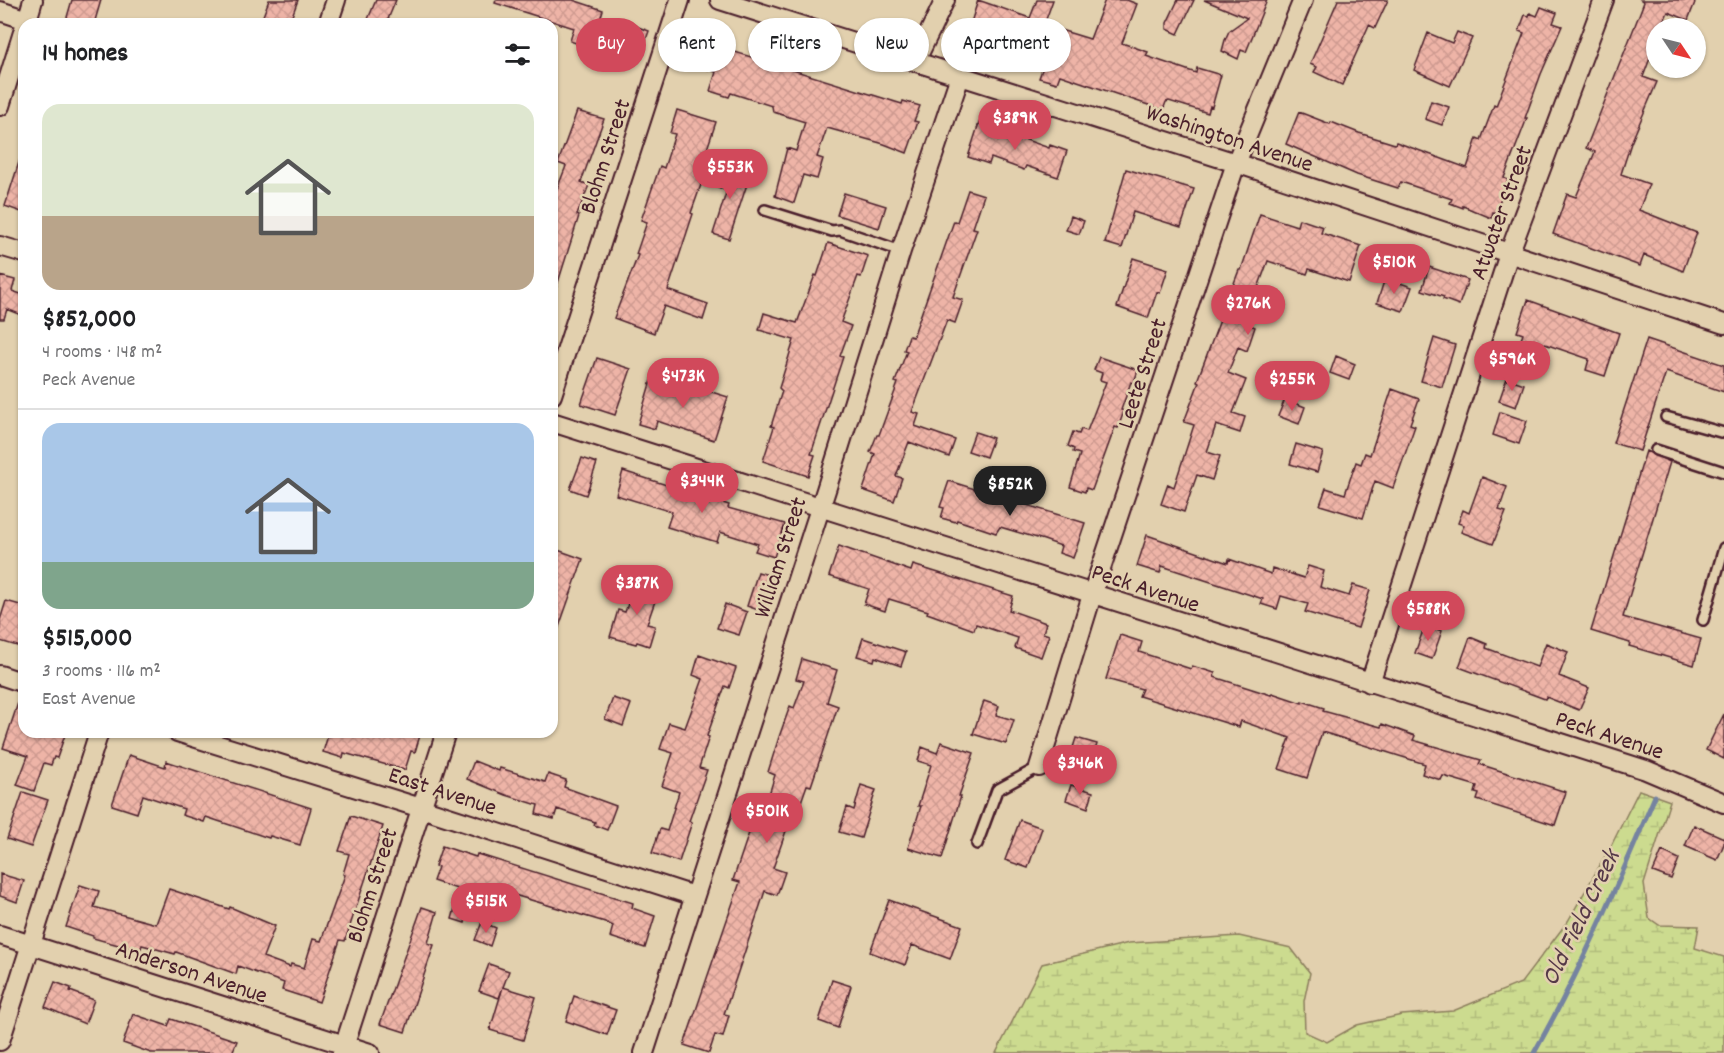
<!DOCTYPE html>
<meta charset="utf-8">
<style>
body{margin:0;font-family:Dekko,sans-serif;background:#f6f6f6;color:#202124;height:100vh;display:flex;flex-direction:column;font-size:22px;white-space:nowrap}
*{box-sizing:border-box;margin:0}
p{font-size:20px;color:#757577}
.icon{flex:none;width:33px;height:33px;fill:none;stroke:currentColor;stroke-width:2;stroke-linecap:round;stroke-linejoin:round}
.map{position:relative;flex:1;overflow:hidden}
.drawer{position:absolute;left:18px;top:18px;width:540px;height:720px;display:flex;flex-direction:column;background:#fff;border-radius:18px;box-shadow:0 2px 4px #0004}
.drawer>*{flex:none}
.hud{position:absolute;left:576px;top:18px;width:570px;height:54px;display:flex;gap:12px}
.needle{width:39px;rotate:125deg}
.controls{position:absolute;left:1646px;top:18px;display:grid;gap:12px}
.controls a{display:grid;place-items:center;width:60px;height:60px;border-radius:50%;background:#fff;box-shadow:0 2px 4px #0004;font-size:30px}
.price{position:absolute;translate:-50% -51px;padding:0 14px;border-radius:21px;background:#d1495b;color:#fff;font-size:20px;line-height:39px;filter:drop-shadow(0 2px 3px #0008)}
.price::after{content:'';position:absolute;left:50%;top:36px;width:18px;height:14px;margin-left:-9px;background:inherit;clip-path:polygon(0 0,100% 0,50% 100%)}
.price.current{background:#222;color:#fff}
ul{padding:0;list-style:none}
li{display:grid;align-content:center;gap:12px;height:318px;padding:0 24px}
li+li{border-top:2px solid #e0e0e0}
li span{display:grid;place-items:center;height:186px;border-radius:18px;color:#555}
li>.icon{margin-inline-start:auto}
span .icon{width:108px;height:108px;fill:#fffc;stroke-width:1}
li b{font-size:26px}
h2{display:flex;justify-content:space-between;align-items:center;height:72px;padding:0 24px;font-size:26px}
.chip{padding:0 21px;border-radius:27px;background:#fff;box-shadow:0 2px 4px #0004;font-size:21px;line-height:54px}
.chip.current{background:#d1495b;color:#fff}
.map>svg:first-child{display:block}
.wetland{fill:url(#wetland-marsh);stroke:#8b7d5d;stroke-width:1.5}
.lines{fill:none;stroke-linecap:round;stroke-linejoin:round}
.stream{stroke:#7583a0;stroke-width:5}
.building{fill:url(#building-cross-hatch);stroke:#4a1f2b;stroke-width:1.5}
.service-casing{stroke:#4a1f2b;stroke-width:14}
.minor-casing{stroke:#4a1f2b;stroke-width:22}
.service{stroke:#e2d0ae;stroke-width:9}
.minor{stroke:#e2d0ae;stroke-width:18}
.labels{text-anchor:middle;stroke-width:5;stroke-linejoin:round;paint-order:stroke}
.street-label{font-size:24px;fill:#4a1f2b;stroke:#e2d0ae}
.water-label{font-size:26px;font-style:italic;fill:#553848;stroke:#e2d0ae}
</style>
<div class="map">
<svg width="1724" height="1053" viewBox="0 0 1724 1053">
<defs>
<pattern id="wetland-marsh" width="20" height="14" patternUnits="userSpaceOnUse" patternTransform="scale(1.5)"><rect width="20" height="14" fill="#ccdb8f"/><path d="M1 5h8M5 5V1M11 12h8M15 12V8" fill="none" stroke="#b1bc7c"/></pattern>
<pattern id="building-cross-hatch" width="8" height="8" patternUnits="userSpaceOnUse" patternTransform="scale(1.5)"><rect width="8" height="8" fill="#eeb4a7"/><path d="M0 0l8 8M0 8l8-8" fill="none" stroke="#ce9a90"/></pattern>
</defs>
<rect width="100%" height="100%" fill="#e2d0ae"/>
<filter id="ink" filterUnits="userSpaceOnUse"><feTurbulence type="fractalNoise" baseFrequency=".0167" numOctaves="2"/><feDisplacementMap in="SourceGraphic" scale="12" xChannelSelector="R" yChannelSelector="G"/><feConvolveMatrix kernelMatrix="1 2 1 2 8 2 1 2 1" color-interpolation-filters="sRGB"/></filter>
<g filter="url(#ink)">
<path class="wetland" d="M1639,790L1670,801L1644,884L1649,918L1659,925L1699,926L1695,948L1724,957V1053H996L1042,964L1129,943L1239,936L1291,948L1310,973L1304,1001L1305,1032L1327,1042L1357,1025L1402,1015L1453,1011L1521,983L1568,921L1612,844Z"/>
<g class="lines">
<path class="stream" d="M1534,1053C1581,970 1618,884 1655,796"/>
</g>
<path class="building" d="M72,0H101L94,24H65Z
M269,0H298L289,24H260Z
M376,0H396L386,24H366Z
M496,0H573L603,10L591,48L570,41L574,28L495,3Z
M978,0L1030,18L1037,0H1053L1044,25L1090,39L1105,0H1127L1137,4L1122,43L1148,52L1146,56L1196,73L1197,68L1221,75L1212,107L1210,106L1208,113L1169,101L1166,102L1163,110L1060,75L1057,83L1039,78L1044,64L988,46L987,50L972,46L974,41L966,39Z
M1178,0H1194L1178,34L1167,29V23Z
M1204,0H1267L1246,52L1241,50L1238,59L1222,51L1225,40L1229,31L1247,18Z
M1338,0H1388L1375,28L1369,25L1342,85L1314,72L1317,67L1310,64Z
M1641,0H1696L1688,20L1668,12L1661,28H1656V42L1643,77L1657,82L1631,143L1621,174L1649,184L1639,210L1697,233L1683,271L1644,255L1640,266L1553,234L1567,194L1576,197L1595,152L1586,148L1634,28L1644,2Z
M1541,7L1557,13L1553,23L1562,26L1541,74L1525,118H1527L1504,178L1508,180L1495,213L1493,212L1491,218L1463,206V208L1450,203L1452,199L1401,182L1398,188L1357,175L1286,144L1299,112L1330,124L1331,122L1359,133L1395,144L1396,142L1467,168L1477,138L1481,140L1494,105L1496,106L1524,33L1519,31L1525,15L1529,16L1530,13L1537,16Z
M700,23L724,31L719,47L902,104L903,101L920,106L914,121L918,122L907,153L884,144L827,128L817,157L823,159L817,179L803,175L794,203L775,196L787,148L796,151L805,122L773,112L772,106L731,93L729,97L710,91L716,72L687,63Z
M630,24L649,31L638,62L619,56Z
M1457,32L1472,38L1450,86L1414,70L1428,33L1452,43Z
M1431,101L1449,107L1442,125L1425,119Z
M677,110L716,122L707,149L713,151L691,213L693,214L668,290L708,304L703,320L664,306L654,333L614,318L638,255L636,254L647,222L641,220L660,166L664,168L675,134L670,133Z
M577,111L604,119L581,182L589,185L577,215L579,216L555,292H552V202L566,166L558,163Z
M979,123L1049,148L1050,145L1067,151L1058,177L1026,166L1024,170L991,158L989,164L968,157Z
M21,156H24V213L5,206Z
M732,169L750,175L729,239L713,234L727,190L708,184Z
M1126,169L1194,189L1181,227L1133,212L1122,248L1105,243Z
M968,190L984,195L973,228L977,229L953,297L963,300L955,323L947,320L912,412L919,414L915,426L955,440L949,457L909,442L896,476L902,478L894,501L863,490L875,454L870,452L877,435H879L898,383L895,382L907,351L904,350L909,336L913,337L954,221L957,222Z
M844,193L886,206L879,228L837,215Z
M1260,214L1297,226L1299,219L1323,227L1321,233L1361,246L1349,282L1309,269L1307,274L1268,261L1245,323L1255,327L1247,351L1238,347L1228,373L1246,380L1233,413L1245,417L1240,433L1216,425L1207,452L1220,456L1212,480L1197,475L1184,512L1161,504L1168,484L1174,487L1194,425L1184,422L1199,382L1197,381L1239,270H1241Z
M1071,216L1084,221L1079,234L1066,230Z
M828,243L868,256L861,277L858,276L841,322L851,326L840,356L843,357L811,454L815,455L808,476L763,461L774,427L771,426L772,423L782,391L779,388L794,340L759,330L764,313L797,323L815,275L817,276Z
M1133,258L1168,269L1160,293L1157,292L1148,318L1117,307Z
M1429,267L1468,280L1459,305L1443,299L1444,297L1422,290Z
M0,276L15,280L12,291L24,295V316L7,309L4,319H0Z
M1385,278L1412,287L1403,311L1377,303Z
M1528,300L1619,333L1605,376L1586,370L1589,359L1536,341L1534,347L1520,342L1523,334L1517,332Z
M1434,338L1455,345L1442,387L1421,381Z
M1647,339L1724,365V392L1666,372L1640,451L1613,443Z
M1336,356L1355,364L1349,380L1330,373Z
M1099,357L1138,370L1134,383L1131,382L1121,410L1124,411L1118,428L1115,427L1092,490L1086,488L1085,492L1070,487L1080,454L1073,452L1074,449L1068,446L1073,432L1079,434L1081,429L1087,431L1106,382L1100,380L1102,373L1094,370Z
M597,358L631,369L615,415L581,404Z
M652,377L704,394L705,390L728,397L714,440L657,421L655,429L638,424Z
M1507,378L1524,384L1516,407L1499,401Z
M1392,389L1419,399L1410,424L1415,426L1393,488L1375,481L1363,518L1320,505L1326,488L1345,494L1356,462L1361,464L1365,453L1370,455Z
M1285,399L1305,407L1299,424L1278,416Z
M1500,412L1527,421L1519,444L1493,435Z
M975,432L993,438L986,457L968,451Z
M1296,444L1323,452L1317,472L1290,464Z
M1646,451L1670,462L1623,617L1701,639L1694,665L1629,646L1630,643L1591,631Z
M582,458L597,463L586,495L570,489Z
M623,471L729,505L728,508L785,524L774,557L755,551L758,544L720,532L717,542L667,527L672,512L616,495Z
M1482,477L1507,487L1499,510L1506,512L1493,544L1461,532L1464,525L1458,523L1463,510L1469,513Z
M949,481L1085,523L1073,558L1059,553L1061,546L1044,540L1000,527L996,533L957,520L956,522L941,518L944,508L940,507Z
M1147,535L1228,563L1229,559L1271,574L1272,568L1304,578L1308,566L1324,571L1320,587L1349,596L1353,585L1370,590L1358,628L1305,612L1308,604L1281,596L1277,609L1261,604L1263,599L1162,566L1160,573L1137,566Z
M839,546L911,571L913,565L1013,596L1009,610L1046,623L1043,633L1049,635L1041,657L1015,648L1018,638L976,624L974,630L927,613L928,611L889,599L885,611L864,604L869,589L829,576Z
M552,548L583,559L554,641H552Z
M758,572L772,576L761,611L747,606Z
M637,579L660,587L647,624L655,626L649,646L637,642L636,644L610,637L618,610L625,612Z
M6,601L24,606V648L0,641V620Z
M725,604L747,612L739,635L717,628Z
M1425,625L1442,631L1432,659L1415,653Z
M1120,635L1142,642L1139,652L1191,669L1192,666L1215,673L1214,677L1271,695L1272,693L1302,703V701L1324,708L1323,711L1381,727L1382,724L1415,736L1413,740L1481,760L1479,764L1566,792L1555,825L1477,800L1479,794L1475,793L1477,786L1443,776L1441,780L1422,774L1425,764L1322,732L1307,778L1279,769L1290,738L1241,721L1239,727L1139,696L1142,689L1106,679Z
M1470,637L1487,644L1486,648L1537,667L1546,643L1568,652L1559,676L1589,688L1579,710L1546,697L1545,699L1459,667Z
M863,638L906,652L901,666L875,657L874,661L857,656Z
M699,655L736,668L729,688L725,686L707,736L709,737L699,768L707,770L689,821L692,822L679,862L652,853L660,829L667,831L679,792L662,786L673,753L660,749L669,723L685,728L703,679L693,675Z
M802,659L837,670L827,702L838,706L811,786L807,785L796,816L792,814L773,868L785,872L777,895L765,891L724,1014L729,1015L723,1037L715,1035L709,1053L684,1045L740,882L733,880L752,824L759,827L775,775L768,772L779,737L790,706L794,708L804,681L796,679Z
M21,694H24V732H66L57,758L54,757L51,765L44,763L34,791L17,785L28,756L3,748Z
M613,698L631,704L623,726L605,719Z
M984,701L999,706L996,715L1014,720L1006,744L973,734Z
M1724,714V759L1706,750Z
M329,732H421L415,752L411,751L405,770L344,753L343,758L323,752Z
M1076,738L1097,744L1087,777L1066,770Z
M941,742L974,753L959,796H961L942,858L908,848L921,806H918L931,765L918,761L922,747L937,753Z
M129,755L165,767L166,761L311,808L300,845L270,836L269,838L206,817L204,822L182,815L184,809L143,795L137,813L112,805Z
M474,761L499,771L500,768L545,782L548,774L566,780L564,787L616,806L607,830L594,825L595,822L557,809L554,819L536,814L538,805L506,795L467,779Z
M861,785L876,790L861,838L839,832L847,807L854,810Z
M1071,785L1093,792L1088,808L1066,800Z
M23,792L48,800L31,847L7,839Z
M351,816L383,826L345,941L340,940L319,1002L282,990L284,983L238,966L236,974L176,952L175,954L142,945L140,951L93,938V936L66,927L80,885L99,891L94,907L156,924L169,889L229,909L230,907L275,926L263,957L290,967L291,964L304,968L313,939L321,941L345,875L343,874L349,854L339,851Z
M1020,820L1042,828L1028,868L1005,860Z
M1694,825L1724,838V844L1717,860L1685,846Z
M442,846L476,857L477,854L633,903L632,908L655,916L645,948L610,937L613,926L605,922L477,884L465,923L452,919L460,890L433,881L438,867L435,866Z
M1662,851L1679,859L1671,879L1653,872Z
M0,874L24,881L17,902L0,896Z
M889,900L962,926L950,959L912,945L905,965L870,952Z
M422,907L437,912L428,943L434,945L405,1032L380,1024Z
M482,922L496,928L490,946L475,940Z
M489,964L509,971L499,998L479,991Z
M832,980L851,986L838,1028L819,1021Z
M55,982L71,988L70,991L94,1000L85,1024L45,1007Z
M503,987L536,997L523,1040L490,1030Z
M574,996L616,1010L607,1035L566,1021Z
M133,1014L168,1026L171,1019L237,1041L232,1053H151L123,1043Z"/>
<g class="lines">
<g class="service-casing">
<path id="service" d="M765,210L832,231L840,230L901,251
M1666,417L1724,433
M1656,450L1724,472
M1703,620L1724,548
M977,844L997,790L1039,767"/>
</g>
<g class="minor-casing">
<path id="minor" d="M720,0L1236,163L1724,324
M0,11L27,20
M26,24L33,0
M328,24L336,0
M915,62L945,0
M0,106L24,29
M0,246L24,253
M552,395L680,0
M552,422C918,535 1281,655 1646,770L1724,803
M0,675L24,683
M1370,683L1509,254L1604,0
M177,732L421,808L694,896
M1039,767L1092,595L1236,163L1303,0
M0,935L370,1053
M0,1041L99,732
M342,1053L446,732
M644,1053L826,490L901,251L960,76"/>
</g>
<use href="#service" class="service"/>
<use href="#minor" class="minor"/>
</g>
</g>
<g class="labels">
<g class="street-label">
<text transform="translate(1230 137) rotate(18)" y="8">Washington Avenue</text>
<text transform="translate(604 156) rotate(-72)" y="8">Blohm Street</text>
<text transform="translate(1500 212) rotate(-70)" y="8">Atwater Street</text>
<text transform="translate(1141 373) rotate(-72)" y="8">Leete Street</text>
<text transform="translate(779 557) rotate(-72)" y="8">William Street</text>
<text transform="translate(1146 587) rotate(18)" y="8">Peck Avenue</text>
<text transform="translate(1610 734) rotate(18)" y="8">Peck Avenue</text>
<text transform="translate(443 790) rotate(18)" y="8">East Avenue</text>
<text transform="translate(371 885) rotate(-72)" y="8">Blohm Street</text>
<text transform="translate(192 971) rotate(18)" y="8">Anderson Avenue</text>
</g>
<g class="water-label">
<text transform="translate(1579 917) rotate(-64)" y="9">Old Field Creek</text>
</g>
</g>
</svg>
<div class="controls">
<a><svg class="needle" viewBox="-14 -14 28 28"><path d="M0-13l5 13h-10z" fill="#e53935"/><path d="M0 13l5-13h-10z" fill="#757577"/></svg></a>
</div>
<b class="price" style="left:1015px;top:151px">$389K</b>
<b class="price" style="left:730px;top:200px">$553K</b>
<b class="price" style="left:1394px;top:295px">$510K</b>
<b class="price" style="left:1248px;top:336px">$276K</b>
<b class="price" style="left:1512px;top:392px">$596K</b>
<b class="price" style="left:683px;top:409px">$473K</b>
<b class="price" style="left:1292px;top:412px">$255K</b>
<b class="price" style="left:702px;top:514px">$344K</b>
<b class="price current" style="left:1010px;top:517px">$852K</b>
<b class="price" style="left:637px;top:616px">$387K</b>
<b class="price" style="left:1428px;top:642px">$588K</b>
<b class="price" style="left:1080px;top:796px">$346K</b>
<b class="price" style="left:767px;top:844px">$501K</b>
<b class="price" style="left:486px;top:934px">$515K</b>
<div class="hud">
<a class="chip current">Buy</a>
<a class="chip">Rent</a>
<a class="chip">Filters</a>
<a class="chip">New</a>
<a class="chip">Apartment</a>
</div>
<section class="drawer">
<h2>14 homes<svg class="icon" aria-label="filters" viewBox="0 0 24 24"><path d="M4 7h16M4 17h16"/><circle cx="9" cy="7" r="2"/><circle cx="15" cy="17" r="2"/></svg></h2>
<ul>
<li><span style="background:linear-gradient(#dfe7d0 60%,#b9a48a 0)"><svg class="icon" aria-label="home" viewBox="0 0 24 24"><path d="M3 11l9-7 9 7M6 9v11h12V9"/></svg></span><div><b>$852,000</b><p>4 rooms · 148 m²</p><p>Peck Avenue</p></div></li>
<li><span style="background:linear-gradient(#a9c7e8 75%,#7fa58c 0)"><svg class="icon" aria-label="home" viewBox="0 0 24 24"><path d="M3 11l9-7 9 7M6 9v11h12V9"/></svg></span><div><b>$515,000</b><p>3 rooms · 116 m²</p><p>East Avenue</p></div></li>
</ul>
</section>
</div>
